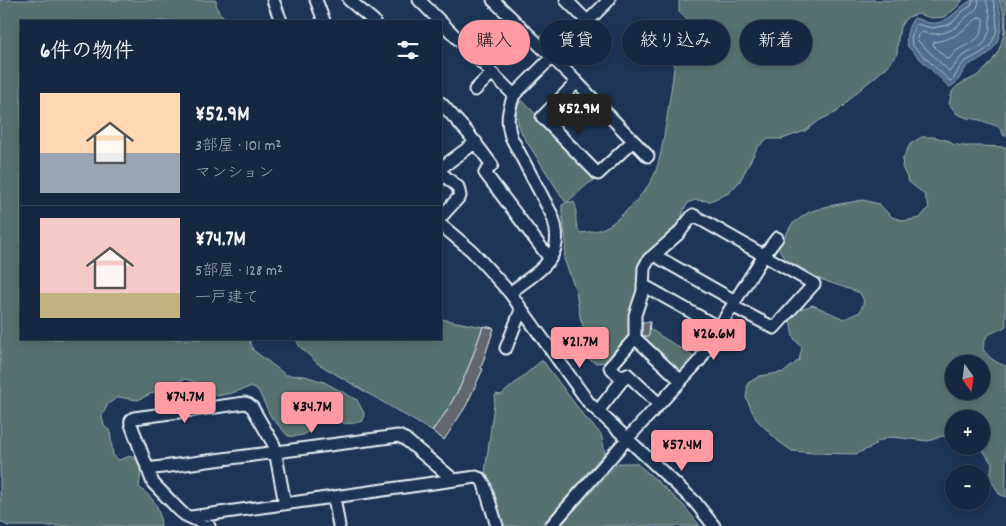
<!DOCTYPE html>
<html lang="ja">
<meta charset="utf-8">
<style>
body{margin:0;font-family:Dekko,"Klee One",sans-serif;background:#23344c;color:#f1f3f6;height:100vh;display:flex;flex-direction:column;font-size:19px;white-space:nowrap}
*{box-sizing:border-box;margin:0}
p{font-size:16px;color:#9ea6b1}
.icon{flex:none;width:28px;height:28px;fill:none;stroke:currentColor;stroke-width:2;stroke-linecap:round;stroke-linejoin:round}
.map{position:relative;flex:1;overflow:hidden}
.drawer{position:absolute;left:20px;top:20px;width:422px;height:320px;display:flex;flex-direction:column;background:#162841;border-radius:0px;box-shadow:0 2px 8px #0003,0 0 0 1px #35445a}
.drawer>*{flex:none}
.guide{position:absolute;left:458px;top:20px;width:472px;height:45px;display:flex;gap:10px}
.needle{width:32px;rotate:166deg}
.tools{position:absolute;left:945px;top:355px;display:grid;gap:10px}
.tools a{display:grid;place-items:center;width:45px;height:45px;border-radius:50%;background:#162841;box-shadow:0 2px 8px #0003,0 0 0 1px #35445a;font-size:25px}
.price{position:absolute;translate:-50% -42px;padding:0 11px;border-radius:5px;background:#ff9aa2;color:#111;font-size:16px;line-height:32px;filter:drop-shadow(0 1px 2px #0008)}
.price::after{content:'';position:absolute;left:50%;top:30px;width:15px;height:11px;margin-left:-8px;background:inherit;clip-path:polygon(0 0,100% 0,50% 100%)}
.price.selected{background:#222;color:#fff}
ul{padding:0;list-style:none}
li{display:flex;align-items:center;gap:15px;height:125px;padding:0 20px}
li+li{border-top:1px solid #35445a}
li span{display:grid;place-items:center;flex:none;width:140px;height:100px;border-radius:0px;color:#555}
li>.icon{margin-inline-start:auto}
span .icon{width:60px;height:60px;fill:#fffc;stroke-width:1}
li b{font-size:21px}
h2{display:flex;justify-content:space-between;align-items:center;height:60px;padding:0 20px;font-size:21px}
.tag{padding:0 18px;border-radius:22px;background:#162841;box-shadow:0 2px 8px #0003,0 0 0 1px #35445a;font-size:18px;line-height:45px}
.tag.selected{background:#ff9aa2;color:#111}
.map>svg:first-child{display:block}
.green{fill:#57726f;stroke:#a0b2b4;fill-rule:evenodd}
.water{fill:#506d8f;stroke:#8da2b9}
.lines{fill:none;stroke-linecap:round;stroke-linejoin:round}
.shore{stroke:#abbcce;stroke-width:1}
.building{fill:#64686e;stroke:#e8f1f8}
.minor-casing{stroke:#e8f1f8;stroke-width:15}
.minor{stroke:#1d3557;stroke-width:11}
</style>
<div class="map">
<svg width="1006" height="526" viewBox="0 0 1006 526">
<rect width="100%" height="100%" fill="#1d3557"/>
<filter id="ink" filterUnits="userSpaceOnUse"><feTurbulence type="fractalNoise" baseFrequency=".02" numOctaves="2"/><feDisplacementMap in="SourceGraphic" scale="10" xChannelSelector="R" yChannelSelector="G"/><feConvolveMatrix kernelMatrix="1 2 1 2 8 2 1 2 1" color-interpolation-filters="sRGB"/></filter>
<g filter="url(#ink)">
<path class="green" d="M0,0H216C216,13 222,16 232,21H21V339H249L253,350L286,375L305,376L324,382L357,400L364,413L363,421C344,426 340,424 326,412C309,418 318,439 288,436L271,417L258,390L250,387L232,393L217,396L197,383L185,379L171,384L138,400L118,397L108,404L102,416L104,426L110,431L113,455L119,460L130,456L139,461L141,472L139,487C155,500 159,505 161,526H8L0,521Z
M679,0H963L955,9L944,17L931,18L918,14L908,17L904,21L900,27L898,39L897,54L888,66L857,92L837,112L820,120L805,131L782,139H767L757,148L740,181L729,193L710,201L696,200L689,202L684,209L680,224L645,261L636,288L637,297L628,341L609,362L596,363L585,357L582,351L585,332L580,317L576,291L564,259L566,242L562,212V205L566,203L523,136C518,124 512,110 522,100L598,178L588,184L567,202H574C579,211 572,220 580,233C588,232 599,231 606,227C621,219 649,189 655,173C661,157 663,140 666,124C669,102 673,81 675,59L693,40L695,31L689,21L679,12Z
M998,0H1006V136H1004L999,127L980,120L967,118L957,114L949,104C950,100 951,96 952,92C957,83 969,81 978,75C993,64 1002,49 1004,30C1005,19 1004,9 998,0Z
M922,137H934L950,141L952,144L963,146H981L1006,147V326C993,335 985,330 983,349C989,358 996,363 1006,366V497L999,494L990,478L992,464L981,447L979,446H981V419H954V439L942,436L929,441L890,437L877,442L872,447L856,454L813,453L792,451L778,441L756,419L746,398L748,383L760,376L784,372L799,360L802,348L793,337L790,320L801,309L813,305L844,319L860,312L864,301L860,293C838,284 779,271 778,243L785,236L792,224L809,212L828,206L863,200L879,204L892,217L904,221L920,218L929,207L924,194L909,182L902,167L903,158L910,144ZM954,364H981V391H954Z
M441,319L483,327L477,347L458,394L433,432L317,363L300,347L296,339H441Z
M639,322L694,357V359L682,373H679L639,336Z
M541,361H543L584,416L601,434L605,452L550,516L540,526H501L485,473L495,396L496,394L501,395Z
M618,463H636L655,479L684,506L700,526H560Z"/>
<path class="water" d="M972,0H996C1006,18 1002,43 986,56C981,60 974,61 969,65C960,72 961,83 949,87L908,47C904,38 908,26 914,18C920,19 924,22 930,23C949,25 957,7 972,0Z"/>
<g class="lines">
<path class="shore" d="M973,0L971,6L962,12L954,21L948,25L932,28L916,24L911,38L912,45L950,81L953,80L960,67L966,61L976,56L984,51L990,46L993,40L997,30L996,15L993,0
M979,0C979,10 972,12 965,18C962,21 960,24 956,27C946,34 933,36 922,32C918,33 916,38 918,41L949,71L951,70L962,56L980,47L985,42L987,37L990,29V16L986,0
M979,17L983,18C984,38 976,40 961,48C956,50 953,55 949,59H947L933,45L934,42C958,38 961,31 979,17Z"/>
</g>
<path class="building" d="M642,322H650L649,336H644L642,335Z
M483,326L494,328L481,368L483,369L466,406L444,440L432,431L446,412L460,387L471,361Z"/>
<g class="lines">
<g class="minor-casing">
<path id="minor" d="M273,0L281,21
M316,0L324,21
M349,0L374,21
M419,0L440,21
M493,0L569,74L648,156
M566,0L587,21
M441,22L514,95
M577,82L542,117L598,174L633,141
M475,90L492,73
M441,103L468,133L492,165L485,173L550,259
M441,168L476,142
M441,173L458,187L460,196L441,217
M441,225L472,251L510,293L589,403L695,502L714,526
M654,255L678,234L693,215L814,284L774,328L732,306
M643,285L718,327
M510,293C540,269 568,258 552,215L511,137C506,120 508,111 514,95L609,0
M635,338L681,381
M506,348L521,310
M623,380L610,367L635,338V315L643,291L644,268L649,259L654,255L735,301
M598,411L627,374L659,404
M147,469L398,436L405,439L454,480
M334,497L339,526
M191,517L476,477L481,479L484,484L497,526
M209,526L185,515L180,511L153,483L132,427C130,423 130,420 134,418L245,403L248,404L252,407L274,445L285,504
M551,526L627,439L700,360L735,301L764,255L777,238"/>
</g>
<use href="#minor" class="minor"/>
</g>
</g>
</svg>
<div class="tools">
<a><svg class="needle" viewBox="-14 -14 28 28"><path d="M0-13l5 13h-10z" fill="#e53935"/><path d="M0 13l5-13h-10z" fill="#9ea6b1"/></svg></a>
<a>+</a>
<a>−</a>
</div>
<b class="price selected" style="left:579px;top:136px">¥52.9M</b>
<b class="price" style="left:714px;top:361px">¥26.6M</b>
<b class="price" style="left:580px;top:369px">¥21.7M</b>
<b class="price" style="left:185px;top:424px">¥74.7M</b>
<b class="price" style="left:312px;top:434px">¥34.7M</b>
<b class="price" style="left:682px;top:472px">¥57.4M</b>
<div class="guide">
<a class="tag selected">購入</a>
<a class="tag">賃貸</a>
<a class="tag">絞り込み</a>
<a class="tag">新着</a>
</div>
<section class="drawer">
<h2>6件の物件<svg class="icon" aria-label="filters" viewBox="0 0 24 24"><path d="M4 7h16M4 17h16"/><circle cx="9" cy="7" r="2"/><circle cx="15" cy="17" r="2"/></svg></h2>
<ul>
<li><span style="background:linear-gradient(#ffd9b3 60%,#9aa5b1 0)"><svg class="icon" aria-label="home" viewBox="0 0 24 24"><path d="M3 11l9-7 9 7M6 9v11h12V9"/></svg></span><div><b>¥52.9M</b><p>3部屋 · 101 m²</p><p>マンション</p></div></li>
<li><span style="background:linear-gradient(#f6c9c9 75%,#c2b280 0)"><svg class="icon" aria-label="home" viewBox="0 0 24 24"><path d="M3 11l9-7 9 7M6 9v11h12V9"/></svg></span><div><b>¥74.7M</b><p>5部屋 · 128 m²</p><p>一戸建て</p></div></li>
</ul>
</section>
</div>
